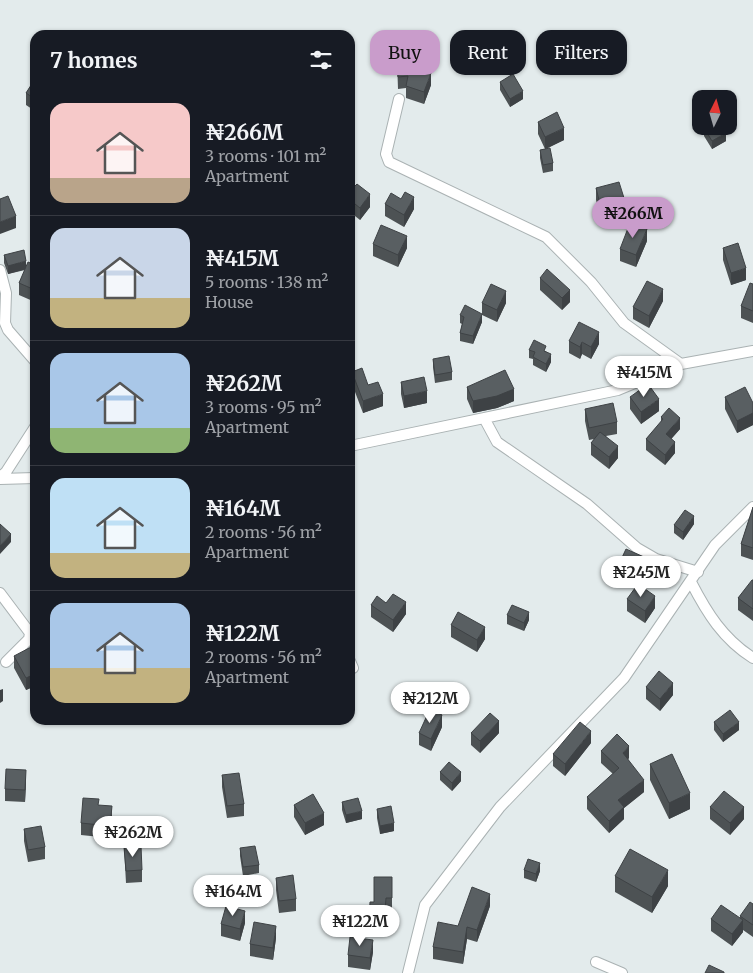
<!DOCTYPE html>
<meta charset="utf-8">
<style>
body{margin:0;font-family:Merriweather,serif;background:#242831;color:#f1f3f6;height:100vh;display:flex;flex-direction:column;font-size:19px;white-space:nowrap}
*{box-sizing:border-box;margin:0}
p{font-size:16px;color:#9ea1a6}
.icon{flex:none;width:28px;height:28px;fill:none;stroke:currentColor;stroke-width:2;stroke-linecap:round;stroke-linejoin:round}
.map{position:relative;flex:1;overflow:hidden}
.panel{position:absolute;left:30px;top:30px;width:325px;height:695px;display:flex;flex-direction:column;background:#171b24;border-radius:15px;box-shadow:0 1px 4px #0004}
.panel>*{flex:none}
.banner{position:absolute;left:370px;top:30px;width:308px;height:45px;display:flex;gap:10px}
.needle{width:32px;rotate:5deg}
.buttons{position:absolute;left:692px;top:90px;display:grid;gap:10px}
.buttons a{display:grid;place-items:center;width:45px;height:45px;border-radius:10px;background:#171b24;box-shadow:0 1px 4px #0004;font-size:25px}
.price{position:absolute;translate:-50% -42px;padding:0 11px;border-radius:18px;background:#fff;color:#222;font-size:16px;line-height:32px;filter:drop-shadow(0 1px 2px #0008)}
.price::after{content:'';position:absolute;left:50%;top:30px;width:15px;height:11px;margin-left:-8px;background:inherit;clip-path:polygon(0 0,100% 0,50% 100%)}
.price.selected{background:#c99ccb;color:#111}
ul{padding:0;list-style:none}
li{display:flex;align-items:center;gap:15px;height:125px;padding:0 20px}
li+li{border-top:1px solid #363941}
li span{display:grid;place-items:center;flex:none;width:140px;height:100px;border-radius:15px;color:#555}
li>.icon{margin-inline-start:auto}
span .icon{width:60px;height:60px;fill:#fffc;stroke-width:1}
li b{font-size:21px}
h2{display:flex;justify-content:space-between;align-items:center;height:60px;padding:0 20px;font-size:21px}
.chip{padding:0 18px;border-radius:15px;background:#171b24;box-shadow:0 1px 4px #0004;font-size:18px;line-height:45px}
.chip.selected{background:#c99ccb;color:#111}
.map>svg:first-child{display:block}
.lines{fill:none;stroke-linecap:round;stroke-linejoin:round}
.street-casing{stroke:#aab2b3;stroke-width:12}
.street{stroke:#fff;stroke-width:10}
.wall{fill:#4d5254}
.shaded-wall{fill:#3e4245}
.building{fill:#595f62;stroke:#3e4245}
</style>
<div class="map">
<svg width="753" height="973" viewBox="0 0 753 973">
<rect width="100%" height="100%" fill="#e3ebec"/>
<g class="lines">
<g class="street-casing">
<path id="street" d="M399,99L386,154L389,162L546,237L591,282L624,323L681,364
M0,270L6,293L5,323L8,330L35,361
M484,418L497,442L587,504L637,548L656,559L698,572
M350,446L618,390L681,364L753,351
M0,477L6,472L35,427
M0,479L35,478
M691,582C707,613 723,639 753,658
M0,593L30,633L29,639L6,662
M350,661L353,668
M596,962L622,973
M408,973L425,905L500,807L624,678L715,545L753,507"/>
</g>
<use href="#street" class="street"/>
</g>
<path class="wall" d="M397,60L431,85L424,104L406,98V88L398,89Z
M35,79V111L26,105V93Z
M500,82L523,99L510,107L500,90Z
M538,122L564,140L546,149L553,163V171L543,173L540,158V150L545,149L538,134Z
M704,128L726,141L712,149L704,136Z
M350,186L370,207L360,220L350,212Z
M596,188L624,210L600,216L596,200Z
M401,199L414,209L404,227L385,216V204Z
M647,241L636,267L620,261V249Z
M373,244L407,248L398,267L373,256Z
M723,248L746,280L731,285L723,260Z
M4,255L26,267L35,265V302L19,295V283L25,270L8,274L4,263Z
M540,278L570,302L562,310L540,290Z
M753,284V323L741,318V306Z
M663,301L649,328L633,319V307Z
M482,303H506L497,322L482,315Z
M460,315L482,322L473,344L460,341V333L462,324L460,323Z
M569,341L599,344L591,359L582,354L580,359L569,353Z
M529,350L546,351L551,362L546,372L533,365V359L529,358Z
M433,359L452,372V380L435,383L433,367Z
M352,372L368,385L383,406L363,413L352,384Z
M401,382L427,403L404,408L401,394Z
M467,387L514,401L497,408L473,413L467,399Z
M630,397L659,411L641,424L630,409Z
M725,397L753,403V425L737,433L725,409Z
M585,409L617,422V434L606,436L618,458L609,469L591,455V443L594,439L589,440L585,421Z
M661,417L680,429L671,439L675,453L665,465L646,450V439L661,422Z
M753,507V560L741,556V544Z
M694,524L683,540L674,533V525Z
M619,564L644,569L637,584L619,576Z
M753,580V621L738,610V598Z
M627,599L655,608L645,623L627,611Z
M386,603L406,614L393,632L371,617V605Z
M507,615L529,620L524,631L507,624Z
M451,625L485,639L477,652L451,637Z
M35,651V686L26,690L14,668V656Z
M646,687L673,695L660,711L646,699Z
M714,722L739,730L723,742L714,730Z
M442,727L431,751L419,745V733Z
M471,733H499L480,753L471,745Z
M591,743L565,776L553,766V754Z
M601,751L629,758L628,759L644,792L624,808V819L609,833L587,809V797L613,774L601,763Z
M650,764L690,809L669,819L650,780Z
M440,772L461,781L452,791L440,780Z
M222,775L244,804V816L227,818L222,787Z
M26,782L25,802L5,801V789Z
M342,802L362,819L346,823L342,810Z
M99,805L112,818L110,838L81,835V823Z
M294,805L324,825L305,835L294,817Z
M710,807L744,819L730,835L710,819Z
M377,809L394,831L380,834L377,818Z
M24,829L45,847V859L28,862L24,841Z
M124,847L142,870V882L126,883Z
M240,848L259,865V873L243,876L240,856Z
M524,870L540,871L536,882L524,878Z
M615,876L668,886L652,913L615,892Z
M392,877V908H386L384,932H369V921L374,902Z
M276,878L296,899V911L279,913L276,890Z
M753,904V937L743,930V932L732,946L711,931V919L740,918V916Z
M490,906L477,942L467,939L463,964L433,959V947L458,926Z
M245,923L240,941L221,936V924Z
M276,938L273,960L250,956V944Z
M373,952L370,970L348,967V955Z"/>
<path class="shaded-wall" d="M431,73V85L424,104V92Z
M523,91V99L510,107V99Z
M564,128V140L545,149V137Z
M726,133V141L712,149V141Z
M370,194V207L360,220V208Z
M414,197V209L404,227V215Z
M624,198V210L600,216V204Z
M16,216V228L0,234V222Z
M647,229V241L636,267V255Z
M351,234V246L350,247V235Z
M407,236V248L398,267V255Z
M26,261V269L8,274V266Z
M746,268V280L731,285V273Z
M663,289V301L649,328V316Z
M570,290V302L562,310V298Z
M506,291V303L497,322V310Z
M482,314V322L473,344V336Z
M599,332V344L591,359V347Z
M582,342V354L580,359V347Z
M551,354V362L546,372V364Z
M514,389V401L497,408L473,413V401Z
M427,391V403L404,408V396Z
M383,394V406L363,413V401Z
M659,399V411L641,424V412Z
M753,413V425L737,433V421Z
M680,418V429L666,445V434Z
M675,442V453L665,465V455Z
M618,446V458L609,469V457Z
M694,516V524L683,540V532Z
M11,534V542L0,554V546Z
M644,557V569L637,584V572Z
M350,584H353V596H350Z
M655,596V608L645,623V611Z
M406,602V614L393,632V620Z
M529,612V620L524,631V623Z
M485,627V639L477,652V640Z
M35,674V686L26,690V678Z
M673,683V695L660,711V699Z
M3,689V701L0,703V690Z
M442,715V727L431,751V739Z
M499,721V733L480,753V741Z
M739,722V730L723,742V734Z
M591,731V743L565,776V764Z
M629,746V758L623,765V753Z
M26,770V782L25,802V790Z
M461,772V781L452,791V783Z
M644,780V792L624,808V819L609,833V821L618,800Z
M690,793V809L669,819V803Z
M112,806V818L110,838V826Z
M744,807V819L730,835V823Z
M362,811V819L346,823V815Z
M324,813V825L305,835V823Z
M394,823V831L380,834V826Z
M540,863V871L536,882V874Z
M668,870V886L652,913V897Z
M490,894V906L477,942V930Z
M245,911V923L240,941V929Z
M743,920V932L732,946V934Z
M276,926V938L273,960V948Z
M467,927V939L463,964V952Z
M373,940V952L370,970V958Z"/>
<path class="building" d="M112,34L135,35H112Z
M430,58L431,73L424,92L406,86L408,76L398,77L397,60Z
M513,74L523,91L510,99L500,82Z
M35,79V99L26,93Z
M557,112L564,128L545,137L538,122Z
M706,126H722L726,133L712,141L704,128Z
M550,148L553,163L543,165L540,150Z
M619,182L624,198L600,204L596,188Z
M357,184L370,194L360,208L350,200V186L353,188Z
M405,192L414,197L404,215L385,204L391,193L401,199Z
M8,196L16,216L0,222V199Z
M630,223L647,229L636,255L620,249Z
M381,225L407,236L398,255L373,244Z
M738,243L746,268L731,273L723,248Z
M24,250L26,261L8,266L4,255Z
M28,262L35,265V290L19,283Z
M547,269L570,290L562,298L540,278Z
M647,281L663,289L649,316L633,307Z
M750,283L753,284V311L741,306Z
M491,284L506,291L497,310L482,303Z
M465,305L482,314L473,336L460,333L464,317L460,315Z
M579,322L599,332L591,347L582,342L580,347L569,341Z
M534,340L546,346L544,351L551,354L546,364L533,357L535,352L529,350Z
M449,356L452,372L435,375L433,359Z
M362,368L368,385L378,382L383,394L363,401L352,372Z
M505,370L514,389L497,396L473,401L467,387Z
M424,377L427,391L404,396L401,382Z
M648,384L659,399L641,412L630,397Z
M745,387L753,403V413L737,421L725,397Z
M613,403L617,422L589,428L585,409Z
M669,408L680,418L666,434L675,442L665,455L646,439L663,419L661,417Z
M600,432L618,446L609,457L591,443Z
M753,507V548L741,544Z
M685,510L694,516L683,532L674,525Z
M0,524L11,534L0,546Z
M626,549L644,557L637,572L619,564Z
M350,573L353,584H350Z
M752,580H753V609L738,598Z
M638,584L655,596L645,611L627,599Z
M393,594L406,602L393,620L371,605L377,596L386,603Z
M512,605L529,612L524,623L507,615Z
M458,612L485,627L477,640L451,625Z
M33,646L35,651V674L26,678L14,656Z
M659,671L673,683L660,699L646,687Z
M430,709L442,715L431,739L419,733Z
M730,710L739,722L723,734L714,722Z
M490,713L499,721L480,741L471,733Z
M580,722L591,731L565,764L553,754Z
M617,734L629,746L623,753L644,780L618,800L624,807L609,821L587,797L619,768L601,751Z
M672,754L690,793L669,803L650,764Z
M449,762L461,772L452,783L440,772Z
M6,769L26,770L25,790L5,789Z
M239,773L244,804L227,806L222,775Z
M724,791L744,807L730,823L710,807Z
M313,794L324,813L305,823L294,805Z
M83,798L99,799L98,805L112,806L110,826L81,823Z
M358,798L362,811L346,815L342,802Z
M391,806L394,823L380,826L377,809Z
M41,826L45,847L28,850L24,829Z
M141,846L142,870L126,871L124,847Z
M255,846L259,865L243,867L240,848Z
M630,849L668,870L652,897L615,876Z
M528,859L540,863L536,874L524,870Z
M293,875L296,899L279,901L276,878Z
M374,877H392V898H386L384,922L369,921L370,902H374Z
M472,887L490,894L477,930L467,927L463,952L433,947L438,922L458,926Z
M750,902L753,904V925L740,916Z
M721,905L743,920L732,934L711,919Z
M226,906L245,911L240,929L221,924Z
M254,922L276,926L273,948L250,944Z
M350,937L373,940L370,958L348,955Z
M709,965L724,972V973H705Z"/>
</svg>
<div class="buttons">
<a><svg class="needle" viewBox="-14 -14 28 28"><path d="M0-13l5 13h-10z" fill="#e53935"/><path d="M0 13l5-13h-10z" fill="#9ea1a6"/></svg></a>
</div>
<b class="price selected" style="left:633px;top:239px">₦266M</b>
<b class="price" style="left:644px;top:398px">₦415M</b>
<b class="price" style="left:641px;top:598px">₦245M</b>
<b class="price" style="left:430px;top:724px">₦212M</b>
<b class="price" style="left:133px;top:858px">₦262M</b>
<b class="price" style="left:233px;top:917px">₦164M</b>
<b class="price" style="left:360px;top:947px">₦122M</b>
<div class="banner">
<a class="chip selected">Buy</a>
<a class="chip">Rent</a>
<a class="chip">Filters</a>
</div>
<section class="panel">
<h2>7 homes<svg class="icon" aria-label="filters" viewBox="0 0 24 24"><path d="M4 7h16M4 17h16"/><circle cx="9" cy="7" r="2"/><circle cx="15" cy="17" r="2"/></svg></h2>
<ul>
<li><span style="background:linear-gradient(#f6c9c9 75%,#b9a48a 0)"><svg class="icon" aria-label="home" viewBox="0 0 24 24"><path d="M3 11l9-7 9 7M6 9v11h12V9"/></svg></span><div><b>₦266M</b><p>3 rooms · 101 m²</p><p>Apartment</p></div></li>
<li><span style="background:linear-gradient(#c9d6e8 70%,#c2b280 0)"><svg class="icon" aria-label="home" viewBox="0 0 24 24"><path d="M3 11l9-7 9 7M6 9v11h12V9"/></svg></span><div><b>₦415M</b><p>5 rooms · 138 m²</p><p>House</p></div></li>
<li><span style="background:linear-gradient(#a9c7e8 75%,#8fb573 0)"><svg class="icon" aria-label="home" viewBox="0 0 24 24"><path d="M3 11l9-7 9 7M6 9v11h12V9"/></svg></span><div><b>₦262M</b><p>3 rooms · 95 m²</p><p>Apartment</p></div></li>
<li><span style="background:linear-gradient(#bfe0f5 75%,#c2b280 0)"><svg class="icon" aria-label="home" viewBox="0 0 24 24"><path d="M3 11l9-7 9 7M6 9v11h12V9"/></svg></span><div><b>₦164M</b><p>2 rooms · 56 m²</p><p>Apartment</p></div></li>
<li><span style="background:linear-gradient(#a9c7e8 65%,#c2b280 0)"><svg class="icon" aria-label="home" viewBox="0 0 24 24"><path d="M3 11l9-7 9 7M6 9v11h12V9"/></svg></span><div><b>₦122M</b><p>2 rooms · 56 m²</p><p>Apartment</p></div></li>
</ul>
</section>
</div>
